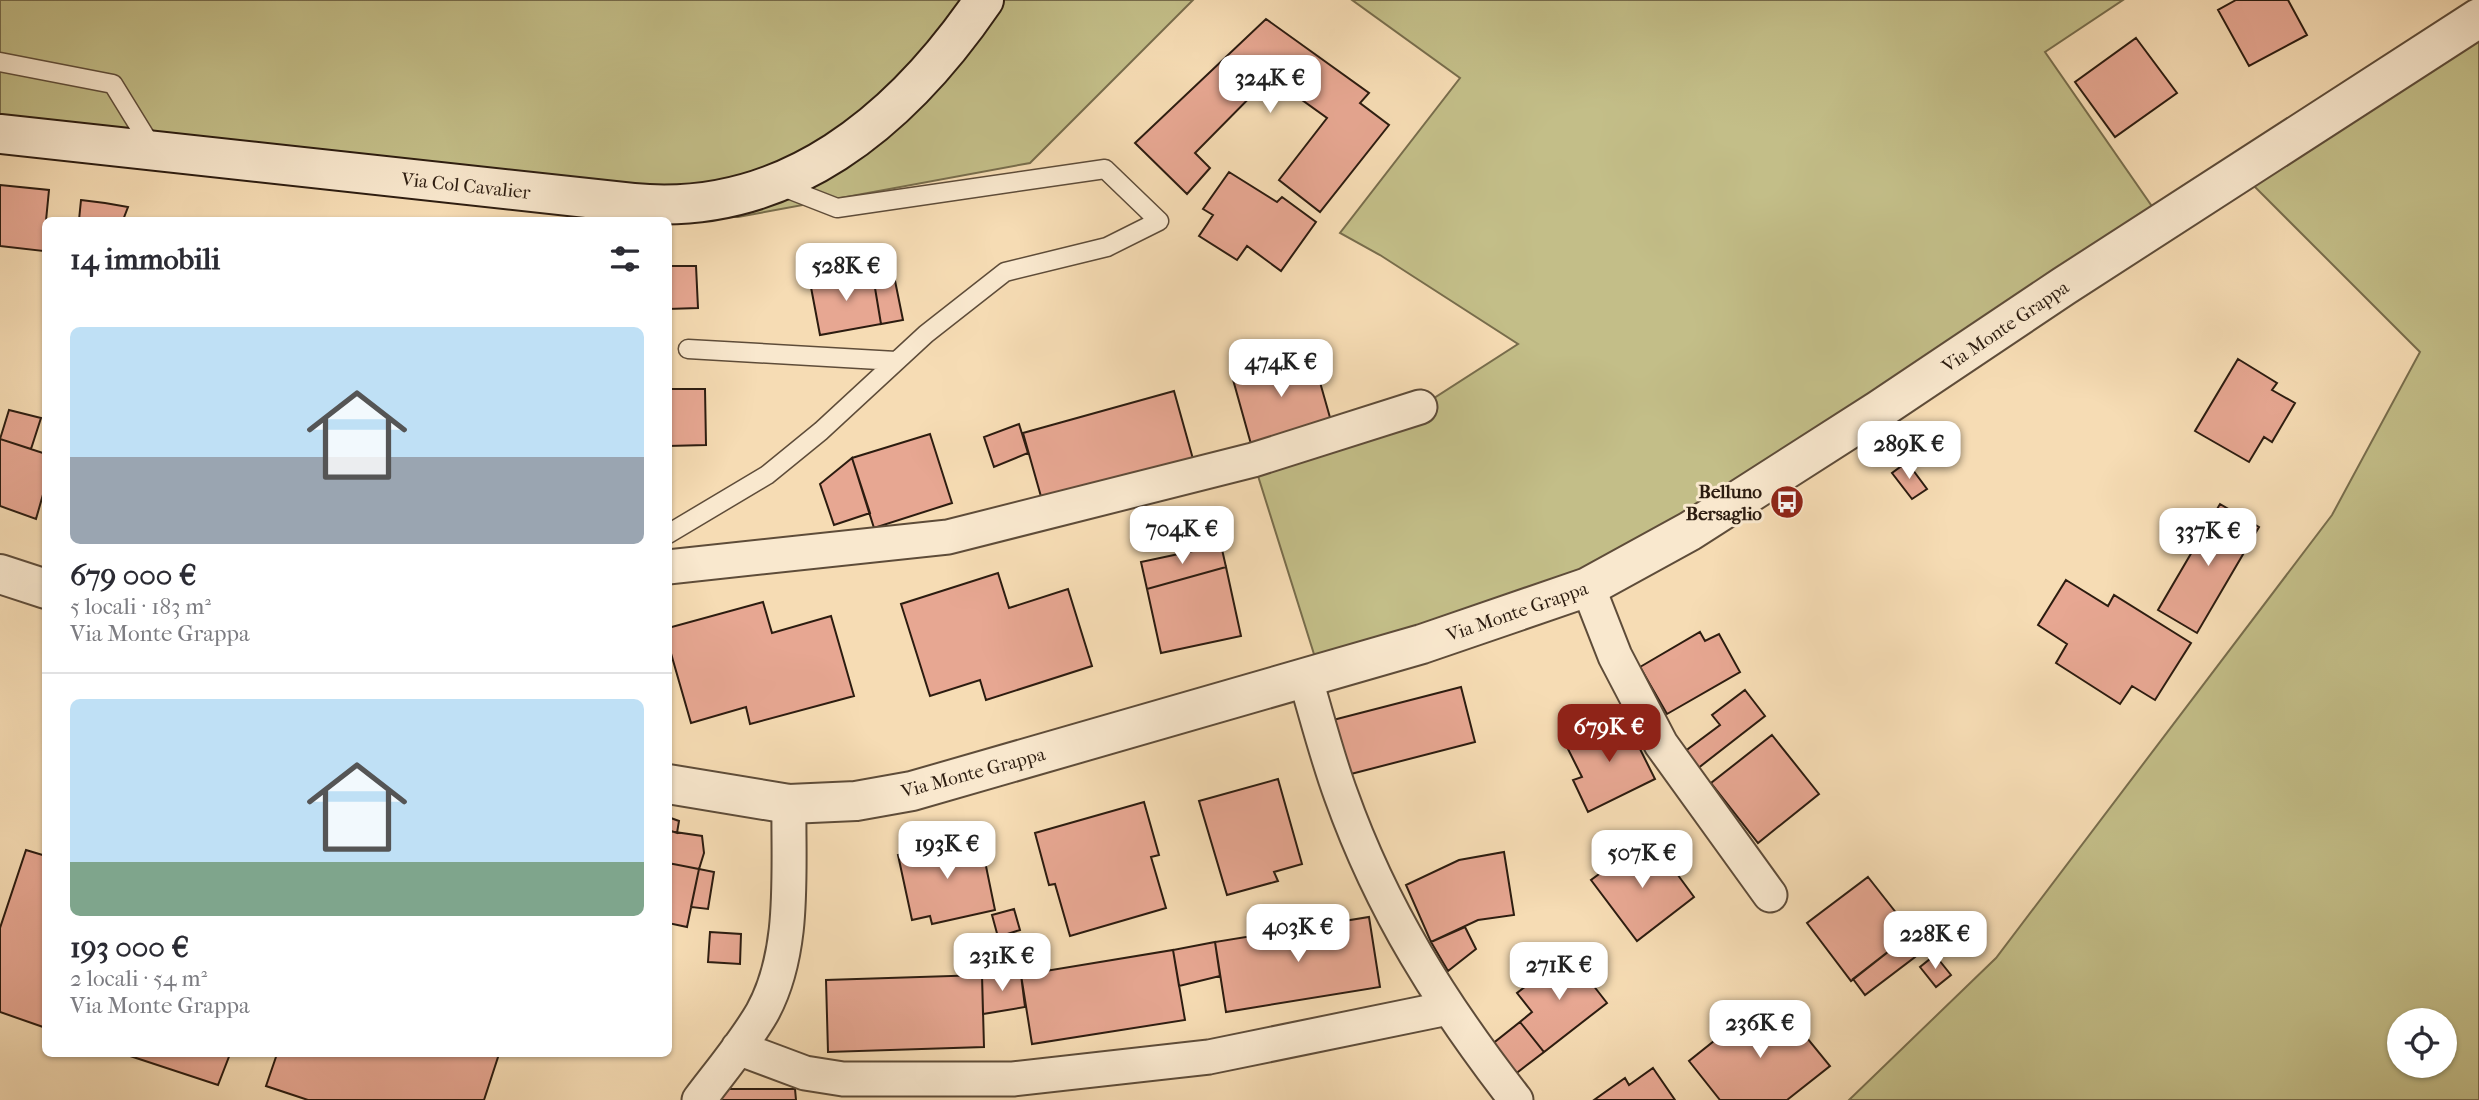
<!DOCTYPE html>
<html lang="it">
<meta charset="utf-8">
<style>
body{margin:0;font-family:"IM FELL French Canon",serif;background:#f2f2f3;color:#2b2b33;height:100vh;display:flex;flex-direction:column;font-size:26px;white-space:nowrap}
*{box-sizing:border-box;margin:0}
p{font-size:23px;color:#7c7c81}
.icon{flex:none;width:38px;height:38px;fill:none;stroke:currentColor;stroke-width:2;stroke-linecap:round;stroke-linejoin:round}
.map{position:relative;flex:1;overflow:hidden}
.panel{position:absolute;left:42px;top:217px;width:630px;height:840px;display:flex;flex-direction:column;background:#fff;border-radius:10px;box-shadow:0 2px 5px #0004}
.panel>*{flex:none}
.controls{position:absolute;left:2387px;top:1008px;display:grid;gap:14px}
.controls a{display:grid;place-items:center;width:70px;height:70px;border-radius:50%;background:#fff;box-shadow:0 2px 5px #0004;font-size:35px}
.price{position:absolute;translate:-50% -60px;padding:0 16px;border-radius:14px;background:#fff;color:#222;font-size:23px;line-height:46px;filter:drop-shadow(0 2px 4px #0008)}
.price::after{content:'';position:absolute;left:50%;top:42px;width:21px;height:16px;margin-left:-10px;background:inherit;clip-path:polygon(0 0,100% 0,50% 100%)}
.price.selected{background:#8f2418;color:#fff}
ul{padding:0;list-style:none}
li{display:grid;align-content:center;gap:14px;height:371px;padding:0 28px}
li+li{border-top:2px solid #e1e1e2}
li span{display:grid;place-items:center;height:217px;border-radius:10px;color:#555}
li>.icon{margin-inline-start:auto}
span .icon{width:126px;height:126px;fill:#fffc;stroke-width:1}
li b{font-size:30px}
h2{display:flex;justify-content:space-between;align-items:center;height:84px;padding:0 28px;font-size:30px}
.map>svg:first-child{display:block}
.green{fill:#c3be88;stroke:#786d4c;stroke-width:2;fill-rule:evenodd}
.building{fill:#e7a792;stroke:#2c1c10;stroke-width:2}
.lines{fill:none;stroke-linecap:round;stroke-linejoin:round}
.service-casing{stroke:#5e4c39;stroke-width:21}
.minor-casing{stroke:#5e4c39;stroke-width:37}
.tertiary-casing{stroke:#5e4c39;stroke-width:42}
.secondary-casing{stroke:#2c1c10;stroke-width:42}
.service{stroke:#f9e8ce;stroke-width:18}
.minor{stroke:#f9e8ce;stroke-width:33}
.tertiary{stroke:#f9e8ce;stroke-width:38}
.secondary{stroke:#f9e8ce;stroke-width:38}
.labels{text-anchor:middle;stroke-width:6;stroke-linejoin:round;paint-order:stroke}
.street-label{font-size:19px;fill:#2c1c10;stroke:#f9e8ce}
.poi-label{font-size:19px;font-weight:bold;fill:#2c1c10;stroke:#f9e8ce;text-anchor:end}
</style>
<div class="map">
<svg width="2479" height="1100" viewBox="0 0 2479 1100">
<rect width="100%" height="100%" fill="#f6dcb4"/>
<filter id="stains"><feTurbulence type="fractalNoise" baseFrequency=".00286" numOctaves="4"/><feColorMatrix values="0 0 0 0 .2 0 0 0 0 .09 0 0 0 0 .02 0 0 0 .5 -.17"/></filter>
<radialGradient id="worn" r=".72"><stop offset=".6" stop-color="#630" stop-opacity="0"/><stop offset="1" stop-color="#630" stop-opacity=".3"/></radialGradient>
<path class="green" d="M0,0H1193L1030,163L738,217L369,188L0,153Z
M1352,0H2123L2045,52L2167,228L1716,529L1324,686L1253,460L1420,407L1518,344L1380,255L1340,233L1460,78Z
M2479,35V1100H1849L1996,958L2332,515L2420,352L2247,179ZM2399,1020H2445V1066H2399Z"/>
<path class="building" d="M2236,0H2288L2307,35L2249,66L2218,10Z
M1266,19L1369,93L1360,103L1389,125L1320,212L1279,180L1327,118L1270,77L1195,153L1210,168L1187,194L1135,143Z
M2136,38L2177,93L2115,137L2075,82Z
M1229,172L1277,202L1282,197L1316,222L1281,271L1247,246L1237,260L1199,236L1213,215L1203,209Z
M0,185L49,190L43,251L0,246Z
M81,200L105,203L128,207L123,220H79Z
M668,266H696L698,308L668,309Z
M892,266L903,320L881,324L872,270Z
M872,270L881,324L820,335L810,282Z
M1312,354L1331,421L1251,444L1232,376Z
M2238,359L2277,383L2272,390L2295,403L2272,442L2264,437L2249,462L2195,431Z
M668,389H705L706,445L668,446Z
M1174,391L1193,459L1042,500L1023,433Z
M9,410L41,418L31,449L0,439Z
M1019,424L1028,453L994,467L984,437Z
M930,434L952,503L874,528L852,458Z
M0,439L46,454V484L36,519L0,506Z
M852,458L870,513L834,525L820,484Z
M1907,462L1927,489L1912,499L1892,473Z
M2220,504L2259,527L2197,633L2158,610Z
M1221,545L1226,567L1147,589L1141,562Z
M1226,567L1241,636L1161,653L1147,589Z
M998,573L1009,608L1068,589L1092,666L986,700L980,680L930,696L901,604Z
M2066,580L2108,606L2114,595L2191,643L2155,700L2132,686L2120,704L2056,663L2067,644L2038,625Z
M763,602L772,633L831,616L854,696L750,724L746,707L691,723L668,643V628Z
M1700,632L1705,641L1719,634L1740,672L1667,714L1640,667Z
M1461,687L1475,742L1347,775L1333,720Z
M1745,690L1765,716L1697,769L1684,752L1720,725L1712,715Z
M1624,717L1655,779L1588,812L1573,780L1582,777L1566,745Z
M1772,735L1819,794L1758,843L1711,783Z
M1278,779L1302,864L1274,872L1278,881L1227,895L1199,801Z
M1144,802L1159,855L1151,857L1166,908L1070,936L1055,884L1049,885L1035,833Z
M668,817L679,821L677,833L668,830Z
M668,831L702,836L704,853L699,869L668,863Z
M980,837L995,910L932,924L930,916L912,920L898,855Z
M1644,841L1666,871L1672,867L1694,897L1637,941L1591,880Z
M26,850L46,856V1028L0,1012V928Z
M1504,852L1514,915L1478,920L1431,942L1406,885L1459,860Z
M668,863L699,869L687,927L668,923Z
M699,869L714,872L708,909L691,907Z
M1868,877L1912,933L1851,981L1807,923Z
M1014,909L1020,930L998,937L992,915Z
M1369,917L1380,987L1226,1012L1215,942Z
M1465,927L1476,949L1448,971L1431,942Z
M710,932L741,934L740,964L708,962Z
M1902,941L1915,957L1865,995L1853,979Z
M1215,942L1220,976L1179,986L1173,950Z
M1173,950L1185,1020L1032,1044L1021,975Z
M1568,953L1607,1003L1544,1052L1520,1022L1532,1012L1517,993Z
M1935,955L1951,975L1936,987L1920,967Z
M982,975H1021L1025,1007L983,1014Z
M982,975L984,1047L828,1052L826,980Z
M1759,1005L1772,1021L1785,1011L1830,1066L1787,1100H1720L1689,1061Z
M1520,1022L1544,1052L1514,1075L1491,1045Z
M124,1054H230L218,1085Z
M277,1054L429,1055L499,1054L484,1100H308L266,1086Z
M1653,1068L1675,1100H1594L1625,1078L1629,1085Z
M707,1089H795L796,1100H708Z"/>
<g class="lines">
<g class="service-casing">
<path id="service" d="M0,62L113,84L153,149
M688,349L896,361
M668,534L767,475L821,431L926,334L1005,272L1107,247L1159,221L1105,169L837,208L778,185"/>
</g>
<g class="minor-casing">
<path id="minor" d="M668,567L948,537L1253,460L1420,407
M1588,587L1615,656L1661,744L1770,895
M1305,677C1317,717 1327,757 1341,795C1382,910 1442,1005 1516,1100
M738,1048L805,1073L843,1079H1013L1209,1057L1448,1008
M699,1100C720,1072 744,1044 762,1013C796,952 788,872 789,804"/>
</g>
<g class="tertiary-casing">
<path id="tertiary" d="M0,574L46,589
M668,784L789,804L856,801L912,791L1422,644L1588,587L1690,531L1879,410L2064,286L2479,18"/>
</g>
<g class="secondary-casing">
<path id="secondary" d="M0,134L633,203C787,218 902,120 984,0"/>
</g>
<use href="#service" class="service"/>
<use href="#minor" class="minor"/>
<use href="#tertiary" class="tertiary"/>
<use href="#secondary" class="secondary"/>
</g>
<defs>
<g id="bus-disc" transform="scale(1.75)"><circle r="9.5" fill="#8f2418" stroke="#f9e8ce"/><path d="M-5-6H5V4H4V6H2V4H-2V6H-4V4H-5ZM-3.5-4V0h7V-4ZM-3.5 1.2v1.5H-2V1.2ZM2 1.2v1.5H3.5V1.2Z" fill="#fff"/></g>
</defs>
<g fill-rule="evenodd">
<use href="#bus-disc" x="1787" y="502"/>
</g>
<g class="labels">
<g class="street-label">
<text transform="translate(466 185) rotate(6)" y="7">Via Col Cavalier</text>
<text transform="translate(2005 326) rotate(-34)" y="7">Via Monte Grappa</text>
<text transform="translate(1517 611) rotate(-19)" y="7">Via Monte Grappa</text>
<text transform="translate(973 772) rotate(-15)" y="7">Via Monte Grappa</text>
</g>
<g class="poi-label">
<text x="1762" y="498">Belluno<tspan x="1762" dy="22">Bersaglio</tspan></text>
</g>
</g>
<rect width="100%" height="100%" filter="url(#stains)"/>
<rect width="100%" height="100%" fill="url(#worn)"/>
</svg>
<div class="controls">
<a><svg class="icon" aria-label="locate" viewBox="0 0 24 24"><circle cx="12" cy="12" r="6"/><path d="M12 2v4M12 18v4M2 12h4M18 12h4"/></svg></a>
</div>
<b class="price" style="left:1270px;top:115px">324K €</b>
<b class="price" style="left:846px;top:303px">528K €</b>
<b class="price" style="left:1281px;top:399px">474K €</b>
<b class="price" style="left:1909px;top:481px">289K €</b>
<b class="price" style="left:1182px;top:566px">704K €</b>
<b class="price" style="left:2208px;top:568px">337K €</b>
<b class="price selected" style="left:1609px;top:764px">679K €</b>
<b class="price" style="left:947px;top:881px">193K €</b>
<b class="price" style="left:1642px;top:890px">507K €</b>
<b class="price" style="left:1298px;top:964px">403K €</b>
<b class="price" style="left:1935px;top:971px">228K €</b>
<b class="price" style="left:1002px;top:993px">231K €</b>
<b class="price" style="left:1559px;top:1002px">271K €</b>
<b class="price" style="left:1760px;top:1060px">236K €</b>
<section class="panel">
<h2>14 immobili<svg class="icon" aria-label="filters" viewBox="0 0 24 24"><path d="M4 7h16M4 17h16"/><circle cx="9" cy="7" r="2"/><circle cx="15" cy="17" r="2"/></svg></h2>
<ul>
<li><span style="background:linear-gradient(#bfe0f5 60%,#9aa5b1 0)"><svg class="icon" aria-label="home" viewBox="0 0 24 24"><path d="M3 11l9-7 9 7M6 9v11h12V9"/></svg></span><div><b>679 000 €</b><p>5 locali · 183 m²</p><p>Via Monte Grappa</p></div></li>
<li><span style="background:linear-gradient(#bfe0f5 75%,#7fa58c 0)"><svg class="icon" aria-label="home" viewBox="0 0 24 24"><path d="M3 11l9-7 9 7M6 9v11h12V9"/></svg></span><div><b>193 000 €</b><p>2 locali · 54 m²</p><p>Via Monte Grappa</p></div></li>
</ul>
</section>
</div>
